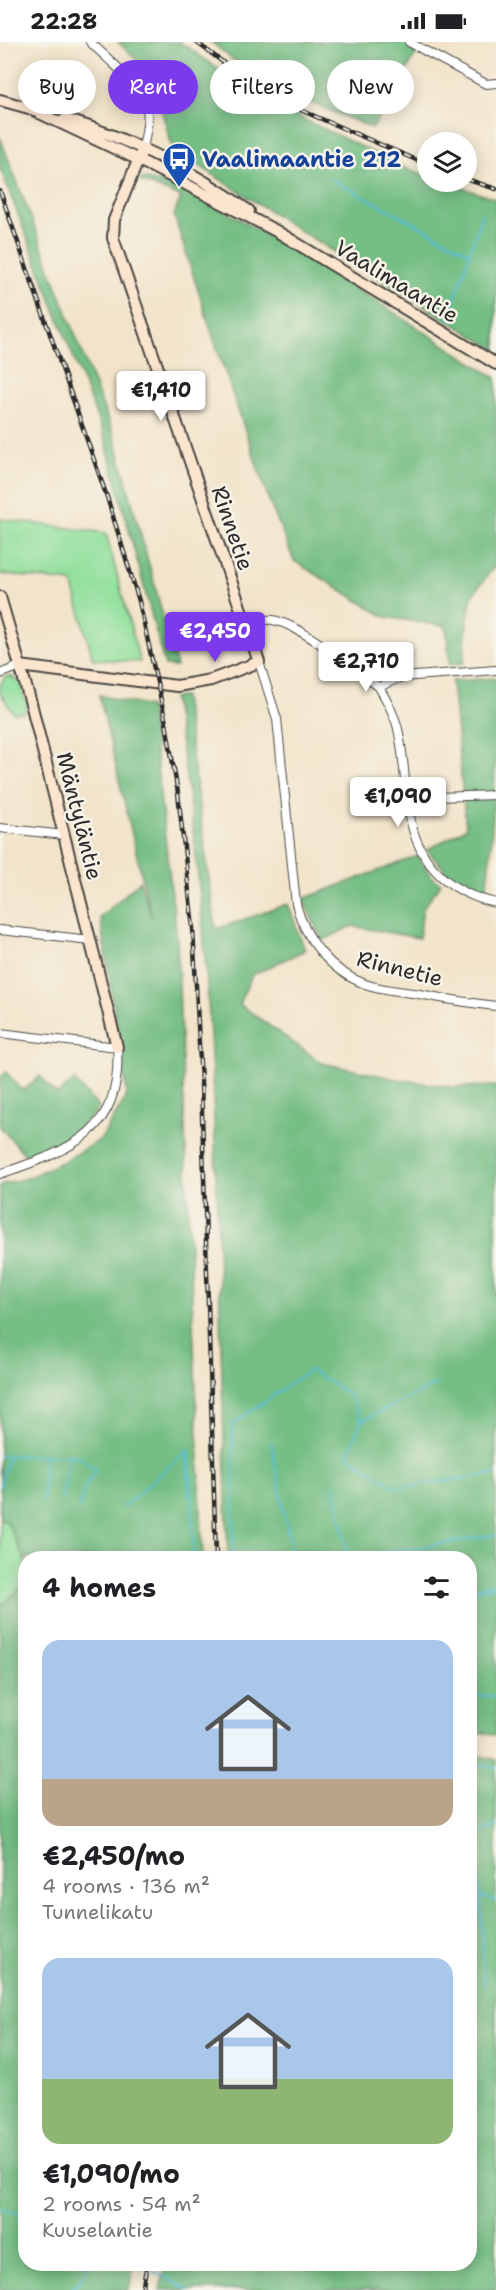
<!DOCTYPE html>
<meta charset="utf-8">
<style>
body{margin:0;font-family:"Shantell Sans",sans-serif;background:#f2f2f2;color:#202124;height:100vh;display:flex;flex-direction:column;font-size:22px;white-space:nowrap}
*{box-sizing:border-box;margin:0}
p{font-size:20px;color:#757577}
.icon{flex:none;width:33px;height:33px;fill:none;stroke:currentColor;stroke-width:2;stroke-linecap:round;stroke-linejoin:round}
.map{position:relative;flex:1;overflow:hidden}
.sheet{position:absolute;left:18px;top:1509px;width:459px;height:720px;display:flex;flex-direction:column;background:#fff;border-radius:24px;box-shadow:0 3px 15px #0003}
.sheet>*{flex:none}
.top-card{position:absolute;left:18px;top:18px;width:460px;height:54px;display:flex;gap:12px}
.buttons{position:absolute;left:417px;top:90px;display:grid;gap:12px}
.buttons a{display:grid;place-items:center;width:60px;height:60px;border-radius:50%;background:#fff;box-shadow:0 3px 15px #0003;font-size:30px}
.price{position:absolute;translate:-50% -51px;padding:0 14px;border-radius:6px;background:#fff;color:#222;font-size:20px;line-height:39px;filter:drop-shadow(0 2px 3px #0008)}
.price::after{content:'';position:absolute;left:50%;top:36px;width:18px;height:14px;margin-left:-9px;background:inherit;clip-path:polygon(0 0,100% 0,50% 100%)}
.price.current{background:#7c3aed;color:#fff}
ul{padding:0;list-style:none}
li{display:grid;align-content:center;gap:12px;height:318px;padding:0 24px}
li span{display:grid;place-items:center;height:186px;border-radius:18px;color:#555}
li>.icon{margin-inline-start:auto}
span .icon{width:108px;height:108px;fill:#fffc;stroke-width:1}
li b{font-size:26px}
h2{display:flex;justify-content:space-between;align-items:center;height:72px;padding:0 24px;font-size:26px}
.chip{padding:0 21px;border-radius:27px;background:#fff;box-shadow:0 3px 15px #0003;font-size:21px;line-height:54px}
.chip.current{background:#7c3aed;color:#fff}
.status{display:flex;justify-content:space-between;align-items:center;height:42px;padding:0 30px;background:#fff;direction:ltr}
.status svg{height:16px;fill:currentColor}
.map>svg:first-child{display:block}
.green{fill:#92e09d;stroke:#5e8664;stroke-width:1.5}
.forest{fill:#75be84;stroke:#507458;stroke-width:1.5}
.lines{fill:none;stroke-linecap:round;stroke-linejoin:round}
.stream{stroke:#57bfd4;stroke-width:2}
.street-casing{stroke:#494743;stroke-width:10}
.secondary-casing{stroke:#494743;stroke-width:14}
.street{stroke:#fff;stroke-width:8}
.secondary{stroke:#fbe5cf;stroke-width:10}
.rail-casing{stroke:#2b2b2b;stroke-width:4.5}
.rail{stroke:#f7f3e8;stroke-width:2;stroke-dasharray:7;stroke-linecap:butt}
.labels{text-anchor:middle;stroke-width:5;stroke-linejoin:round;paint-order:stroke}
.transit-label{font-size:22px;font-weight:bold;fill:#164399;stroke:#f7f3e8;text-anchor:start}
.street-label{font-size:22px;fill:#2b2b2b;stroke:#f7f3e8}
</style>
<div class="status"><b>22:28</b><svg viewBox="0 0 49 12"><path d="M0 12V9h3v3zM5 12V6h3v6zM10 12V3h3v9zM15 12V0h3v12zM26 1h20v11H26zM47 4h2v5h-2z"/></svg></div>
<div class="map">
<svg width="496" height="2248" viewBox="0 0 496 2248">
<rect width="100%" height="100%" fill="#f7f3e8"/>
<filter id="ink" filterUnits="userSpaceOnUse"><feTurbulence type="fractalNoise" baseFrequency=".0167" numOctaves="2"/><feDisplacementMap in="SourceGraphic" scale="12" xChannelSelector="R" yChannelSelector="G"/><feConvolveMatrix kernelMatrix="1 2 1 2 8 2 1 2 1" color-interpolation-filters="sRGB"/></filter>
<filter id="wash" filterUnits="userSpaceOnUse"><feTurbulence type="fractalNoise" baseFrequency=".008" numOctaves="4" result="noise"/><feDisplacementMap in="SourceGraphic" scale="24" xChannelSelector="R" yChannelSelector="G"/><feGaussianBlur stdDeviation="1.35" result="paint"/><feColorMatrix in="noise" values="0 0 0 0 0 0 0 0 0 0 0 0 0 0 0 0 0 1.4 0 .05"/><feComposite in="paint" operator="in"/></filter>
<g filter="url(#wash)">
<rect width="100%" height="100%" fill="#f2e4ca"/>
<path class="green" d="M0,477L106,491L140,620L93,617L72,540L0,532Z
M10,634L21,641L27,665L24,671L14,672L0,651V643L5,635Z
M0,1477L6,1478L26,1519L25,1542L0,1565Z"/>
<path class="forest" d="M118,0H180L261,57L408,127L427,133L428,140H445L496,157V308L299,188L173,107L153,40L146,27Z
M211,0H423L373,86L294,54L232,17Z
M0,95L114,394L177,625L165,624L104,394L0,126Z
M143,136C194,147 246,181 291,207C360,249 428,292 496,336V522L472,554L466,588L464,621L450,623L446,584L385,575L294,519L270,461L210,286L174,173L181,155L140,139Z
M496,636C496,708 495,780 486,852L446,830L427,808L466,786L452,639Z
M99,653L150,665L177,897L203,1516H26L25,1519L6,1478L0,1477V1143L27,1136L62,1120L101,1097L125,1057L127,1052L100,875L140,839L152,877Z
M184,655L216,887L288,862L305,908L252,933L239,962L322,1021L396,1037L452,1045L496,1044V1694L485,1691L470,1694V1516H228C224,1400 220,1283 217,1167C212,996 204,825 173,656Z
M418,814L432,835L441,842L423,866L419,896L352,884L322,899L303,857Z
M6,1030L23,1049L40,1034L57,1053L74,1038L99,1066L72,1096L27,1115L0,1085V1035Z
M25,1542L26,2222H134L129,2248H0V1565Z
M470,1711L496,1718V2248H160L166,2222H470Z"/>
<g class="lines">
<path class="stream" d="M331,137L470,211
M448,278L482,172
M436,1342L361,1379L348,1413L396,1446L496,1432
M271,1400L293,1516
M187,1409L189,1454
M0,1414L69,1413L82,1416L96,1428L84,1446L79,1467
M334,1443L349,1516
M0,1444L8,1415
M62,1458L69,1413
M43,1459L45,1414
M123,1465L189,1407L194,1512L192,1516
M234,1516L233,1382L310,1328L350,1353L361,1379
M349,1516L496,1493
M470,1547L496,1541
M470,1550L496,1544
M470,1653C478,1652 488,1656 496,1653
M470,1720L496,1726
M470,1796L496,1784
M470,1804L481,1854L484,1944
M481,1854L496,1859
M0,2165L26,2175
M140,2222L189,2248
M70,2248L78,2242L90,2222"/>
</g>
</g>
<g filter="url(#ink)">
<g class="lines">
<g class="street-casing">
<path id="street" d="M90,0L143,49C151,69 147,86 143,106
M409,0L486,42L496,41
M246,581C254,580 265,577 273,578C299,582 357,628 379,645L401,635L496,628
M259,620L277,677L296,862C305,897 330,929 365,942C382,948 401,949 419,952C445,957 470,961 496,964
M0,632L20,624
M379,645C386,657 393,669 397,683C411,735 397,795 442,835C457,848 477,857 496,861
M407,756L496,753
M0,786L64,793
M0,888L91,898
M0,991L117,1005C123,1091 70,1108 0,1132"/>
</g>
<g class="secondary-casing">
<path id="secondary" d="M0,58L36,68
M31,67L139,118L278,190L496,322
M65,77C131,97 193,129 249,169
M0,555L32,665L117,1005
M20,624L177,644L211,638L259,620L113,196L114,178L143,106"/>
</g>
<use href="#street" class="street"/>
<use href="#secondary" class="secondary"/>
<g class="rail-casing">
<path id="rail" d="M196,0L232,27L289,63L428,123
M466,137L496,147
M0,149L107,455L139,559L166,681L178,751L193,886L201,1040L216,1516
M142,2248L147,2222"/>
</g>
<use href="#rail" class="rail"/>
</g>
</g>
<defs>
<g id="bus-pin" transform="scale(1.725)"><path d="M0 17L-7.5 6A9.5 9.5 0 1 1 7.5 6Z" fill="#1a4fb4" stroke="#f7f3e8"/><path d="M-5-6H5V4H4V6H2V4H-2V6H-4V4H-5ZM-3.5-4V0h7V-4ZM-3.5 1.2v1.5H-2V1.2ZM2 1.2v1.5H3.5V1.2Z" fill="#fff"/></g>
</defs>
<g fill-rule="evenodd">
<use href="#bus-pin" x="179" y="117"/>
</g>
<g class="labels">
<g class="transit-label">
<text x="202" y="125">Vaalimaantie 212</text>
</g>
<g class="street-label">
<text transform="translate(397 239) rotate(31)" y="8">Vaalimaantie</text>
<text transform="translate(233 486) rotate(71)" y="8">Rinnetie</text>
<text transform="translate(80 774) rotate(76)" y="8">Mäntyläntie</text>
<text transform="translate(400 926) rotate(14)" y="8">Rinnetie</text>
</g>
</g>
</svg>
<div class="buttons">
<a><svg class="icon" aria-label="layers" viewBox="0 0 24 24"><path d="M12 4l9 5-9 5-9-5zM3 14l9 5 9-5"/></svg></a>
</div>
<b class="price" style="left:161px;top:380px">€1,410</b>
<b class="price current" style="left:215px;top:621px">€2,450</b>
<b class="price" style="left:366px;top:651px">€2,710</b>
<b class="price" style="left:398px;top:786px">€1,090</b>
<div class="top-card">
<a class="chip">Buy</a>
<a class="chip current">Rent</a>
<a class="chip">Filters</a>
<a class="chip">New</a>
</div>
<section class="sheet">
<h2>4 homes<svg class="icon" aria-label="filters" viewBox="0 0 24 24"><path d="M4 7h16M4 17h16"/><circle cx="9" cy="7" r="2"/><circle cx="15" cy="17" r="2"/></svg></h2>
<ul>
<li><span style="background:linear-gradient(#a9c7e8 75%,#b9a48a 0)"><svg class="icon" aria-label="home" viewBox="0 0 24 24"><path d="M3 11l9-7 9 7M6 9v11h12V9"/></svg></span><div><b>€2,450/mo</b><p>4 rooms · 136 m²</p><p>Tunnelikatu</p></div></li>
<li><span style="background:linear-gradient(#a9c7e8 65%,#8fb573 0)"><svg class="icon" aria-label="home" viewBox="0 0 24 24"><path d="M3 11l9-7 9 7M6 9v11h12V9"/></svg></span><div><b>€1,090/mo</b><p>2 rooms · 54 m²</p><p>Kuuselantie</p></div></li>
</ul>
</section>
</div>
